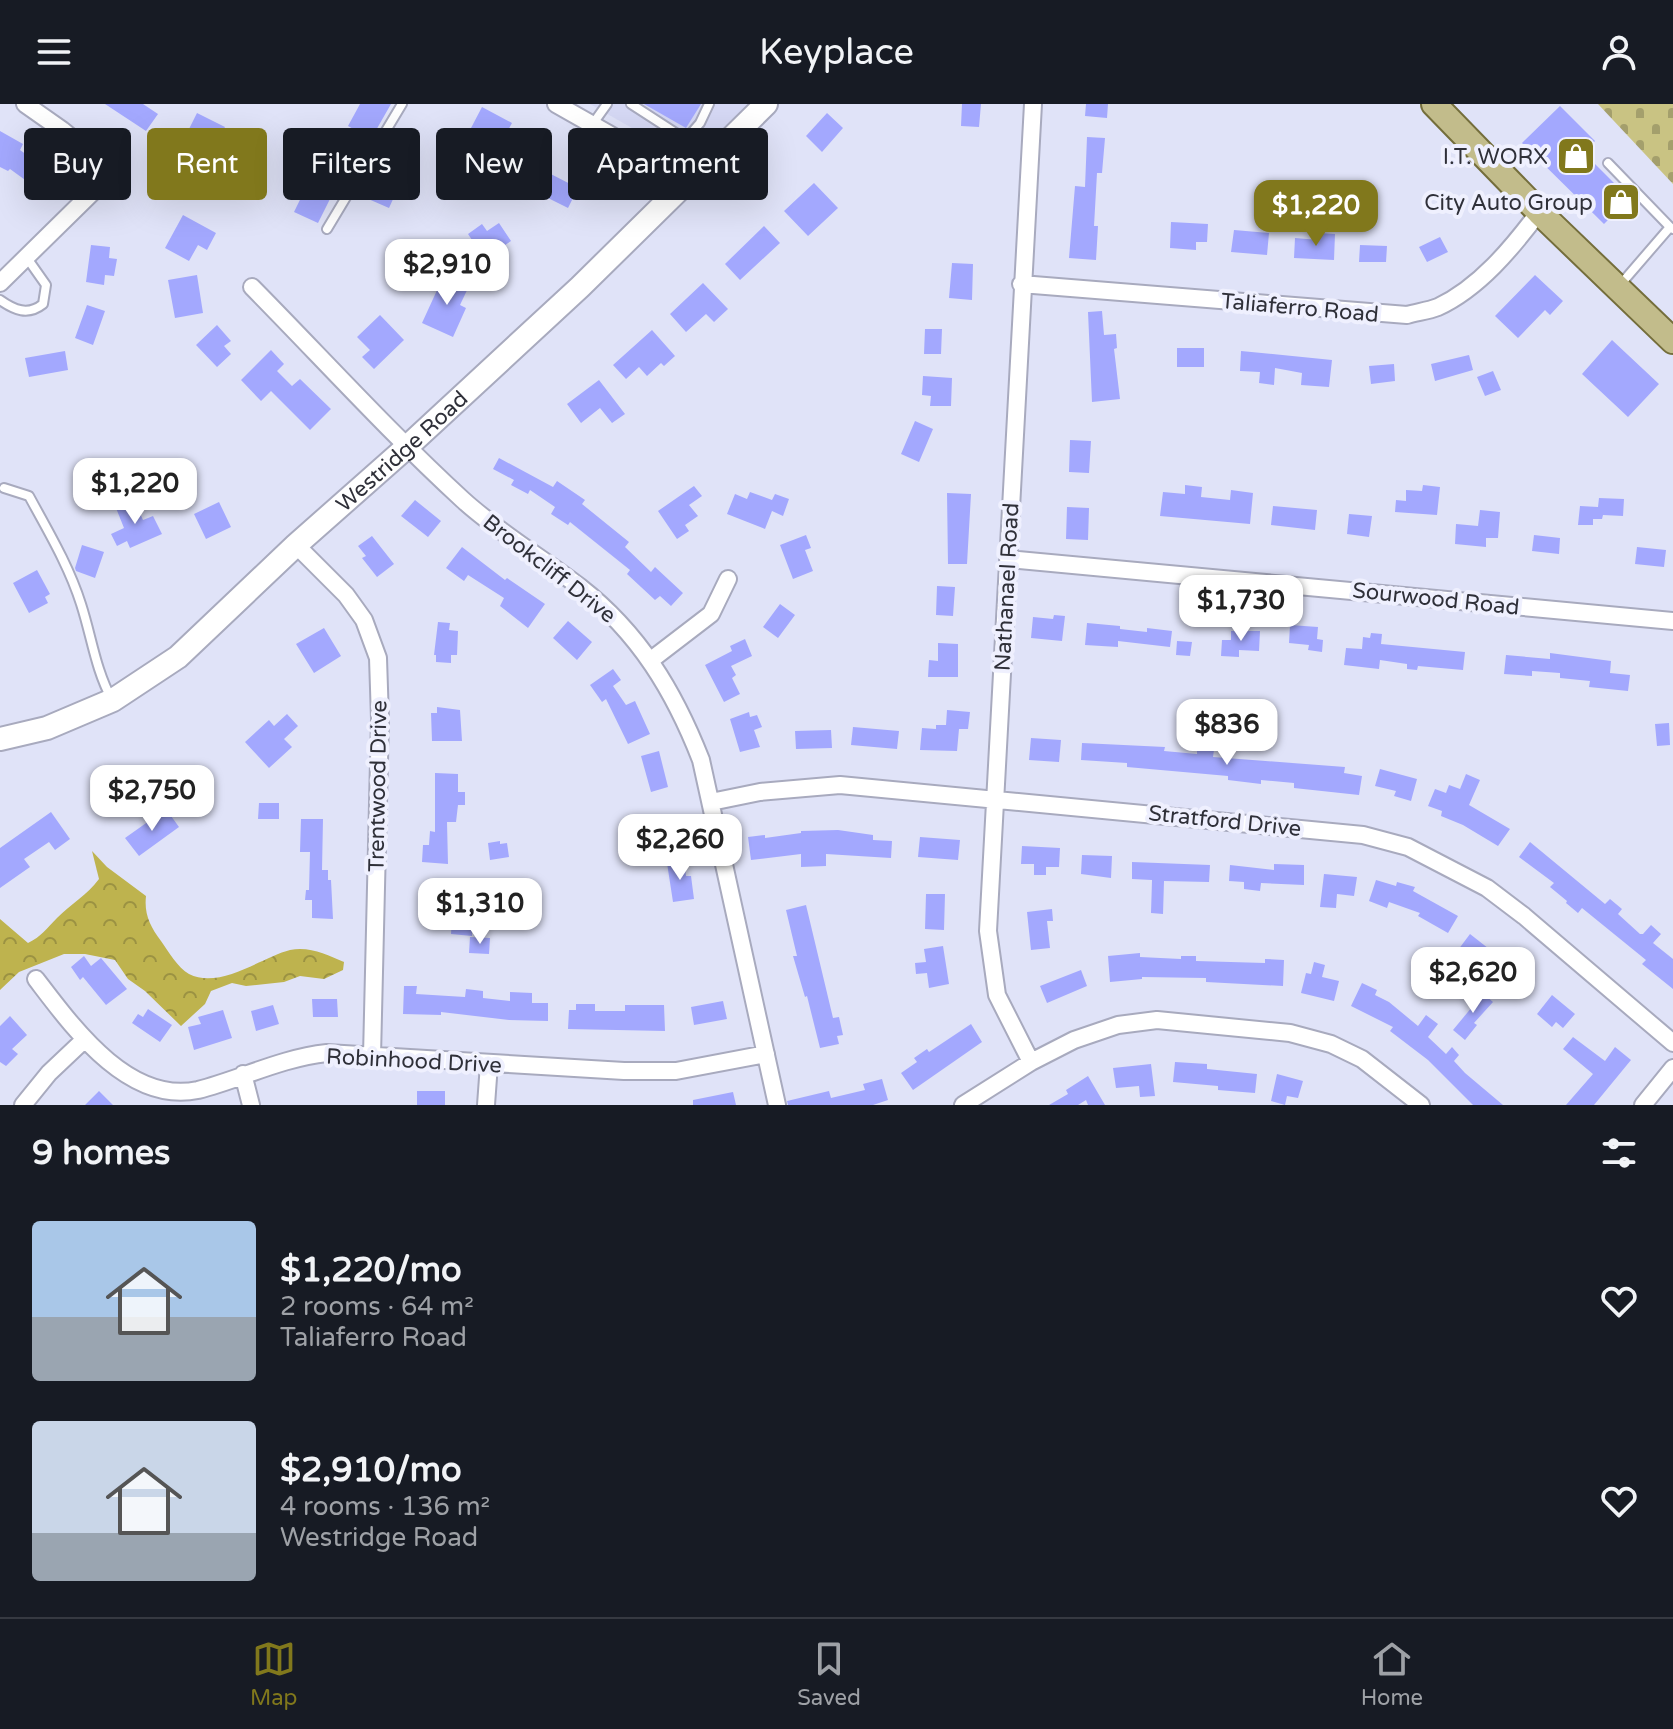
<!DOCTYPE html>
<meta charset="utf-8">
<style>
body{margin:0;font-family:"Varela Round",sans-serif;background:#20242c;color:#f1f3f6;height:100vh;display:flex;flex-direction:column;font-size:30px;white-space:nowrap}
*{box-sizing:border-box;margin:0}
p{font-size:26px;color:#9ea1a6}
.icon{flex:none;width:44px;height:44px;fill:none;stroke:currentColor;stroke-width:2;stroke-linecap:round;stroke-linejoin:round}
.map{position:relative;height:1001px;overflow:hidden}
.panel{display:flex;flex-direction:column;background:#171b24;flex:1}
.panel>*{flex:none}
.guide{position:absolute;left:24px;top:24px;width:800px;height:72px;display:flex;gap:16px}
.price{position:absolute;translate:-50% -68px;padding:0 18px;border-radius:16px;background:#fff;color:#222;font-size:26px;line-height:52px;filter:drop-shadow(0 2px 4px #0008)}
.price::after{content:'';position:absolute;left:50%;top:48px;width:24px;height:18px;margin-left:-12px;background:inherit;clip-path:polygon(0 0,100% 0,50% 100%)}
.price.active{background:#81781c;color:#fff}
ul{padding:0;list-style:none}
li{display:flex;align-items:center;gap:24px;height:200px;padding:0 32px}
li span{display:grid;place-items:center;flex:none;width:224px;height:160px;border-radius:8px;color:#555}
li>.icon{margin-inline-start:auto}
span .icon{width:96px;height:96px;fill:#fffc;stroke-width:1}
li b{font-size:34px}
h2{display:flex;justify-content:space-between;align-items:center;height:96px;padding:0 32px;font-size:34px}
.tag{padding:0 28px;border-radius:8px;background:#171b24;box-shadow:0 8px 32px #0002;font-size:28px;line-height:72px}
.tag.active{background:#81781c;color:#fff}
header{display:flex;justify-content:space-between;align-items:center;height:104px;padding:0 32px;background:#171b24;font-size:36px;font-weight:600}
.dock{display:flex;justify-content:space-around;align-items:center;height:112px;border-top:2px solid #363941;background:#171b24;font-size:22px;color:#9ea1a6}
.dock a{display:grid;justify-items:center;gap:4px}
.dock .active{color:#81781c}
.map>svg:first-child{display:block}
.built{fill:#d5d8f4}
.forest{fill:url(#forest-crowns)}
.cemetery{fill:url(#cemetery-stones)}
.building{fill:#a3a8fe}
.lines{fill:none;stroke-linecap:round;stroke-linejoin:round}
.lane-casing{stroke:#a8aabe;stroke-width:12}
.street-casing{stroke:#a8aabe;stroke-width:20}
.secondary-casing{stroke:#a8aabe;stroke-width:26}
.primary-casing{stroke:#746e3c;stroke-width:28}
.lane{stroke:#fff;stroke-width:8}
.street{stroke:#fff;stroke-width:16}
.secondary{stroke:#fff;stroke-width:22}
.primary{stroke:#c2bc8b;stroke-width:24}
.labels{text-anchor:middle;stroke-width:8;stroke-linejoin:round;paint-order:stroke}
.poi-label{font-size:22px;fill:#2f3039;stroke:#eff0fe;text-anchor:end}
.street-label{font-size:22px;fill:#2f3039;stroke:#eff0fe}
</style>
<header><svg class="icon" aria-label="menu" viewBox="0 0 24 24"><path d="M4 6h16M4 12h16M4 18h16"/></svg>Keyplace<svg class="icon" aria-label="person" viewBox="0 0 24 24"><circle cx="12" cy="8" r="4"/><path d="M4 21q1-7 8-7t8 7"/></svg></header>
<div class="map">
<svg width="1673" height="1001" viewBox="0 0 1673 1001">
<defs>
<pattern id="forest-crowns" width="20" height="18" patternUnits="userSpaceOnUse" patternTransform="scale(2)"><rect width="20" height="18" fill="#beb34e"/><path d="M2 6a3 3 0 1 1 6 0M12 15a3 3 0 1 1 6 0" fill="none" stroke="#9b9242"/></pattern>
<pattern id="cemetery-stones" width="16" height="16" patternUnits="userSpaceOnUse" patternTransform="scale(2)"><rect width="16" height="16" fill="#c9c383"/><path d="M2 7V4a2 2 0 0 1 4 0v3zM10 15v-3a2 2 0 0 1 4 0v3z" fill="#a49f6c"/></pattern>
</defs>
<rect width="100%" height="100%" fill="#e0e3f8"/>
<path class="built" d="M590,0H754L693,59Z"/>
<path class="forest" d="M92,747L107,763L146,792C144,810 150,822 161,837C168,847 178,864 189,870C220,886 262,853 290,846C310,842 327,851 344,858L343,866L324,875L300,872L284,878L246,882L232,879L211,887L205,900L181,922L145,887L128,875L115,856L85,850H64L19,868L0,886V815L28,839C41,833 47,824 57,814C71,800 87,791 99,775Z"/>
<path class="cemetery" d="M1598,0H1673V80Z"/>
<path class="building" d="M105,0H143L158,10L146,27Z
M360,0H391L371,35L348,22Z
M644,0H701L686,24Z
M962,0H981L979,23L961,22Z
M1086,0H1108L1107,14L1085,12Z
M1560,2L1595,37L1584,49L1639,104L1629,113L1620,104L1604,120L1522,39Z
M482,3L512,19L501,39L471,24Z
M197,9L225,23L214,43L187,29Z
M827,9L843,24L822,48L806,32Z
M0,27L23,40L20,46L63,77L50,94L10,65L8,67L0,63Z
M1087,33L1105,34L1102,69H1097L1094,122H1098L1096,156L1069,154L1075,82L1085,83Z
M390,40L413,51L389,104L366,94Z
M318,59L342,71L318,119L294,108Z
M543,66L578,84L568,104L532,86Z
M814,79L838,104L808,132L784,107Z
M183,111L216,129L207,146L198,141L189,157L165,144Z
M1171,118L1208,120L1207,138H1196V146L1170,144Z
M499,119L511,137L478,159L467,143L474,139L468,130L482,120L487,127Z
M764,122L780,139L740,176L725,160Z
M1234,126L1269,129L1267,151L1231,148Z
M1319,129L1335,130L1334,156L1294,154L1295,134L1319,136Z
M1440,133L1448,148L1427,158L1419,143Z
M91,141L110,143L109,154L117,155L114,172L105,171L104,181L86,178Z
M1360,141L1387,142L1386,158H1359Z
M952,159L973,160L972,196L949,194Z
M197,171L203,209L175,214L168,176Z
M444,171L469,182L460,201L466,204L453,233L422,219Z
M1535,171L1563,197L1550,211L1545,206L1518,234L1495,212Z
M703,179L728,205L714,218L706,210L686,228L670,210Z
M87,201L105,207L93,241L75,234Z
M1102,207L1104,231L1116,230L1117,244L1114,245L1120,295L1092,298L1088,208Z
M380,211L404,236L374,265L362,253L370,246L357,233Z
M217,221L231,237L224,242L231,250L217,263L196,241Z
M925,225H942L941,250H924Z
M652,226L675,252L664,262L661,259L647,272L639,263L626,275L613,261Z
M1612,236L1659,280L1628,313L1582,270Z
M1177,244H1204V263H1177Z
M271,246L284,260L277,267L292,282L300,275L331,305L310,326L271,287L261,297L241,276Z
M65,247L68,266L29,273L25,254Z
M1241,247L1332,256L1329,283L1301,281L1302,269L1275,264L1274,281L1259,279L1260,268L1240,267Z
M1469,251L1473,266L1435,277L1431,260Z
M1394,260L1395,277L1371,280L1369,262Z
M1493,267L1501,286L1485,292L1477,273Z
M923,272L952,274L951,302H930L931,292L922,291Z
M599,276L625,310L612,319L600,304L581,319L567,300Z
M915,317L933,325L919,358L901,350Z
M1070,336L1091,337L1089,369L1069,368Z
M499,354L553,383L557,377L585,396L582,400L629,438L625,443L651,468L655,463L683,489L671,502L660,492L655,496L627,470L630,466L570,418L568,421L551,410L555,403L530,386L528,390L511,381L514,376L493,365Z
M1185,381L1202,383L1201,393L1230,396L1231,386L1253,389L1250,420L1160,412L1163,388L1185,390Z
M1423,381L1440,383L1437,411L1395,408L1396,396L1406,397V386L1422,387Z
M694,382L702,392L689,401L698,412L685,421L689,427L677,435L658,407Z
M750,388L772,396L775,390L789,395L783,412L772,407L765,425L727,410L735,390L747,395Z
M947,389L971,390L967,460H948Z
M1599,394L1624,395L1623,412L1603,411L1602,415H1593V421H1578L1580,402L1598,403Z
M134,396L143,416L153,412L162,430L130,444L127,437L117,442L111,430L124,424L116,404Z
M415,396L441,417L428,433L401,412Z
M219,398L231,423L206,435L194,410Z
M1273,402L1317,406L1315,426L1271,421Z
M1067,403L1089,404L1088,436L1066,435Z
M1480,406L1500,408L1498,434H1486V443L1455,440L1456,420L1478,422Z
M1349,410L1372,412L1369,433L1347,430Z
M806,431L811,444L805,446L813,467L793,475L780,441Z
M1534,431L1560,434L1559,450L1532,447Z
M372,432L394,460L377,473L362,454L366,452L358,442Z
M82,441L104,448L95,474L76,467L75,464Z
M462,443L505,476L507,474L545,500L528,524L500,502L504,494L468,471L464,477L446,464Z
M1637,443L1666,446L1664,463L1635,460Z
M37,466L50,490L45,493L48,499L29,509L13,479Z
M937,482L955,483L953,512L936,511Z
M780,500L795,511L778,534L763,523Z
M1054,511L1065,512L1062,537L1031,534L1033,513L1053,515Z
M568,517L592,538L577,556L553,534Z
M438,518L450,519L449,526L458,527L457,551H451V559L436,558V551H434Z
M1087,519L1120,522V525L1147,528V524L1172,527L1170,543L1118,537V543L1085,541Z
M1290,521L1318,523L1317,535L1323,536L1322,548L1308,546L1309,541L1289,539Z
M324,524L341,552L314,569L296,540Z
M1231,527H1260L1259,547L1239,546V553L1221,552L1222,536H1231Z
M1371,529L1382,530L1381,540L1465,548L1463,566L1418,562L1417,566L1407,565V560L1380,556L1379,565L1344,561L1346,544L1362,545L1363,533L1370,534Z
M745,535L752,552L731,562L736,571L732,574L740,590L724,598L705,561L732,547L730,542Z
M1177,537L1192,538L1190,552L1176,551Z
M938,539L958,540V573H928L929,556L938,557Z
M1550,549L1611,557L1610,569L1630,571L1628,587L1589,583L1590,577L1560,574V569L1532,567V572L1504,570L1506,551L1550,555Z
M613,565L621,576L613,582L626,601L635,597L650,630L628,640L606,595L602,598L590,581Z
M437,603L460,606L462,637H432L431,609H437Z
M947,606L970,608L968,625H959L957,647L920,646L922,624L936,625V621H946Z
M749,608L750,613L757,611L762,623L754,626L760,643L740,648L730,615Z
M287,610L298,622L284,635L292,643L269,664L245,638L269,616L274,622Z
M1669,619L1670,641L1657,642L1655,620Z
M853,623L899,627L897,645L851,641Z
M831,626L832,644L796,645L795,627Z
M1031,634L1061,636L1059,658L1029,656Z
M1082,639L1165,643L1164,647L1197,650V644L1214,646L1213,653L1345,663L1344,669L1362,672L1359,691L1294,684V679L1261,676V680L1228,676V672L1127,663V659L1081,656Z
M659,647L668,683L651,688L641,652Z
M1380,665L1417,675L1411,697L1394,692L1396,687L1375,682Z
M435,669L458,670V688H465V701H458L456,718H447L448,760L422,758L423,741H429L430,727L435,728Z
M1466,670L1480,676L1469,701L1510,725L1498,742L1463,721L1441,712L1442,707L1428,702L1435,685L1446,689L1449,681L1460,685Z
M259,699H279V715H258Z
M166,705L179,723L139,752L125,734Z
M51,708L70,735L55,746L49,738L24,755L30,763L0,784V744Z
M674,711L680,736L660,741L654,716Z
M301,715H323L322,766H328V776H331L333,815L312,814V796H305L306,786H309L310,748H300Z
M838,726L873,731V736L892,737L891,754L826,750V762L801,763V750L751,756L748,733L765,731V734L801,729V727Z
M920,733L960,736L958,756L918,753Z
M500,737V740L507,739L509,753L490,756L488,739Z
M1530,738L1605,800L1610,795L1622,805L1618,810L1640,830H1643L1651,821L1661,830L1653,839L1673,855V885L1642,860L1646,856L1582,804L1578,809L1566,799L1567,797L1550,783L1554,779L1519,753Z
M1022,742L1060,744L1059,763H1046V771H1034V760H1021Z
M1082,751L1112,752L1111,774L1081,770Z
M684,756L686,772H691L694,795L673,798L667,759Z
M1132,758L1210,761L1209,778L1164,777L1163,810L1151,809L1152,776L1132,775Z
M1274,760L1304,761V781L1261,779L1260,787L1244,785V778L1229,777L1230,761L1274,766Z
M1324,770L1357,773L1354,792L1337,790L1336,804L1320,803Z
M1376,776L1396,782L1397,778L1415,783L1413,787L1458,812L1448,829L1418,812L1420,809L1389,798L1387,804L1369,797Z
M926,790H945L944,826L925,825Z
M453,796L472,797V832L451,830Z
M806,801L833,914L839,913L843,931L837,932L839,940L820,944L807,892L805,893L793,852H797L786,806Z
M1052,805L1053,817H1047L1050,844L1031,846L1027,808Z
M1470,830L1493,848L1480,863L1458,846Z
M470,833L490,834L489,850L469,849Z
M943,842L949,880L929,884L927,869L916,870L915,859L926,858L924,845Z
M1140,849V853L1181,855V852H1196V857L1265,859V855L1284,856L1283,882L1206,878V874L1142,873V875L1110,878L1108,852Z
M84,852L91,862L101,854L127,885L106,901L83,873L80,876L71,863Z
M1314,858L1325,861L1322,873L1339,877L1334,897L1301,889L1306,869L1311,870Z
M1514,863L1533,879L1522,892L1503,875Z
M1081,866L1087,882L1047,899L1040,882Z
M1362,879L1377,886L1375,891L1389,898L1418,922L1426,911L1438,920L1428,933L1446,950L1452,943L1459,951L1454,957L1465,969L1503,1001H1473L1428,956L1390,927L1393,923L1351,902Z
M404,882H417L416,890L465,893L466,885L483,887V894L510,897V888L532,889V899H548V917L509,916L441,908V911L403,910Z
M1479,886L1493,898L1474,919L1477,921L1465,936L1453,926L1472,903L1468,900Z
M1552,891L1575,910L1563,924L1556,918L1552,923L1537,910Z
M312,895H337L338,913H313Z
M723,897L727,915L694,921L691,903Z
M576,900H595V907H625V901H664L665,927L568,925L569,906H576Z
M273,901L279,920L256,927L251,907Z
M148,905L172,921L160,938L132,919L138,910L143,913Z
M223,906L232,934L194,946L188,923L201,920L198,913Z
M10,912L27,931L12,945L18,950L6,962L0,958V922Z
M971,920L982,938L913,986L901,969L917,958L914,954L927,945L929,948Z
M1573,933L1605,957L1615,943L1631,956L1594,1001H1566L1593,970L1563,945Z
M1175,958L1207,960V965L1257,970L1255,989L1218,986V982L1173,978Z
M1151,960L1155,992L1140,993L1139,982L1116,984L1113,964Z
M1277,970L1303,977L1298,994L1287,992L1285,1001L1271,997Z
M1088,972L1105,1001H1088L1086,996L1078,1001H1049L1068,990L1066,986Z
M882,975L888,996L873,1001H788L787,997L829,987L831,994L865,986L863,980Z
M99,987L113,1001H85Z
M417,987H445V1001H417Z
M733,988L736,1001H693V996Z"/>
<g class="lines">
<g class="lane-casing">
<path id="lane" d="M631,0L682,33L687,34L700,19L709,0
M592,21L607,0
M1608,59L1670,123
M327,125L402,0
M1620,181L1670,123L1673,125
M0,196C14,206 28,212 43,200L46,181L27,154
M4,384L29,392C48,427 69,462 81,500C92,534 95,564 112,596"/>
</g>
<g class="street-casing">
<path id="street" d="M556,0L690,76
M0,179L113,68L62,26L25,0
M1021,180L1407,211C1417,208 1428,207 1438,203C1479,184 1512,144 1539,108
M252,183C322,254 389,328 463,396C498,428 542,454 580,483C639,529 674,587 701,656L777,1001
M296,441L346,491L364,516L378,554L380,615L372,952
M1008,455L1673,517
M651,556L711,510L728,475
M711,698L760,688L840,681L1363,731L1408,743L1487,784L1524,812L1673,939
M36,875C72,922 128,1001 198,986C241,975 281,954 327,949L624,967H676L766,950
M1031,958L997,891L988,827L1033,0
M243,970L251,1001
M23,1001L49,969L85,935
M486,1001L489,960
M963,1001L1031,958L1074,936L1118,921L1157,916L1290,929L1331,940L1362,955L1421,1001
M1643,1001L1673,964"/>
</g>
<g class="secondary-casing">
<g id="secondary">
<path id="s1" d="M0,635L47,624L113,596L178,553L296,441L408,342L580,183L766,0"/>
</g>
</g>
<g class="primary-casing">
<path id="primary" d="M1434,0L1539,108L1673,237"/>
</g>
<use href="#lane" class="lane"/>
<use href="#street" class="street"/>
<use href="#secondary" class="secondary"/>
<use href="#primary" class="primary"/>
</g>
<defs>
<g id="shop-square" transform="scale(2)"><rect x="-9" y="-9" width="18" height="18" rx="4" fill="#81781c" stroke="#eff0fe"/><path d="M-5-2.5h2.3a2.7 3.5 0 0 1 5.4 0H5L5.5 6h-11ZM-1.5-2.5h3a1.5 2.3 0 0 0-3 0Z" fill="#fff"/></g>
</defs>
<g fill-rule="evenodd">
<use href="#shop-square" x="1576" y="52"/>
<use href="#shop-square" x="1621" y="98"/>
</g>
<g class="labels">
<g class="poi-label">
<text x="1548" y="60">I.T. WORX</text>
<text x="1593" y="106">City Auto Group</text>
</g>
<g class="street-label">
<text transform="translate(1300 203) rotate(5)" y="8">Taliaferro Road</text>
<text dy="8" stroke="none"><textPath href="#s1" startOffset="502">Westridge Road</textPath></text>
<text transform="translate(550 464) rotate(38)" y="8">Brookcliff Drive</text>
<text transform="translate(1006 483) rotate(-87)" y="8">Nathanael Road</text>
<text transform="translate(1436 494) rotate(6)" y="8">Sourwood Road</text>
<text transform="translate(377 682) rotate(-89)" y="8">Trentwood Drive</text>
<text transform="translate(1225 716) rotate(6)" y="8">Stratford Drive</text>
<text transform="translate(414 956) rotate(3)" y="8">Robinhood Drive</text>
</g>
</g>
</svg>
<b class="price active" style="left:1316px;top:144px">$1,220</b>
<b class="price" style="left:447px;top:203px">$2,910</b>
<b class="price" style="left:135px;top:422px">$1,220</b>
<b class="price" style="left:1241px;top:539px">$1,730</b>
<b class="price" style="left:1227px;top:663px">$836</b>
<b class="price" style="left:152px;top:729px">$2,750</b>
<b class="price" style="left:680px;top:778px">$2,260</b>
<b class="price" style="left:480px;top:842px">$1,310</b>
<b class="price" style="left:1473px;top:911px">$2,620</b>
<div class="guide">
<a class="tag">Buy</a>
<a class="tag active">Rent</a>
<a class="tag">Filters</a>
<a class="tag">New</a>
<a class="tag">Apartment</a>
</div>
</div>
<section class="panel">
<h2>9 homes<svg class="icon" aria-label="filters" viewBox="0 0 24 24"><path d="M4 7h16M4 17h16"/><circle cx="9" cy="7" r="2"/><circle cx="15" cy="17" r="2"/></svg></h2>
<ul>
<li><span style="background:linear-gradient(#a9c7e8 60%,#9aa5b1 0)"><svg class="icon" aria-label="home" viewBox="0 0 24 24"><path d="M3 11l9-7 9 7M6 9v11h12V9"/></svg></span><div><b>$1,220/mo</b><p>2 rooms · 64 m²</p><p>Taliaferro Road</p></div><svg class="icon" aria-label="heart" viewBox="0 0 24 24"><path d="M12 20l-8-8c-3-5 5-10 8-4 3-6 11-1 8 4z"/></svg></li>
<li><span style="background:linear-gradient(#c9d6e8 70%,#9aa5b1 0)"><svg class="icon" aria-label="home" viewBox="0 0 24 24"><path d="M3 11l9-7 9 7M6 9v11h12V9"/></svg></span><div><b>$2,910/mo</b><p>4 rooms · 136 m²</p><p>Westridge Road</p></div><svg class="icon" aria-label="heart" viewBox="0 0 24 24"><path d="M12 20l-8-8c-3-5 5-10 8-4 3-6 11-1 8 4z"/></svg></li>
</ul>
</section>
<nav class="dock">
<a class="active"><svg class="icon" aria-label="map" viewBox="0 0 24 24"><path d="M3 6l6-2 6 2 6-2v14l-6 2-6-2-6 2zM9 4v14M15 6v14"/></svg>Map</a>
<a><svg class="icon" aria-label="saved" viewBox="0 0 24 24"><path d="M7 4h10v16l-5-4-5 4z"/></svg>Saved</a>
<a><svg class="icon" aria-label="home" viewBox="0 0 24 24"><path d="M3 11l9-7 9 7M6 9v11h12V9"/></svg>Home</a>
</nav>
